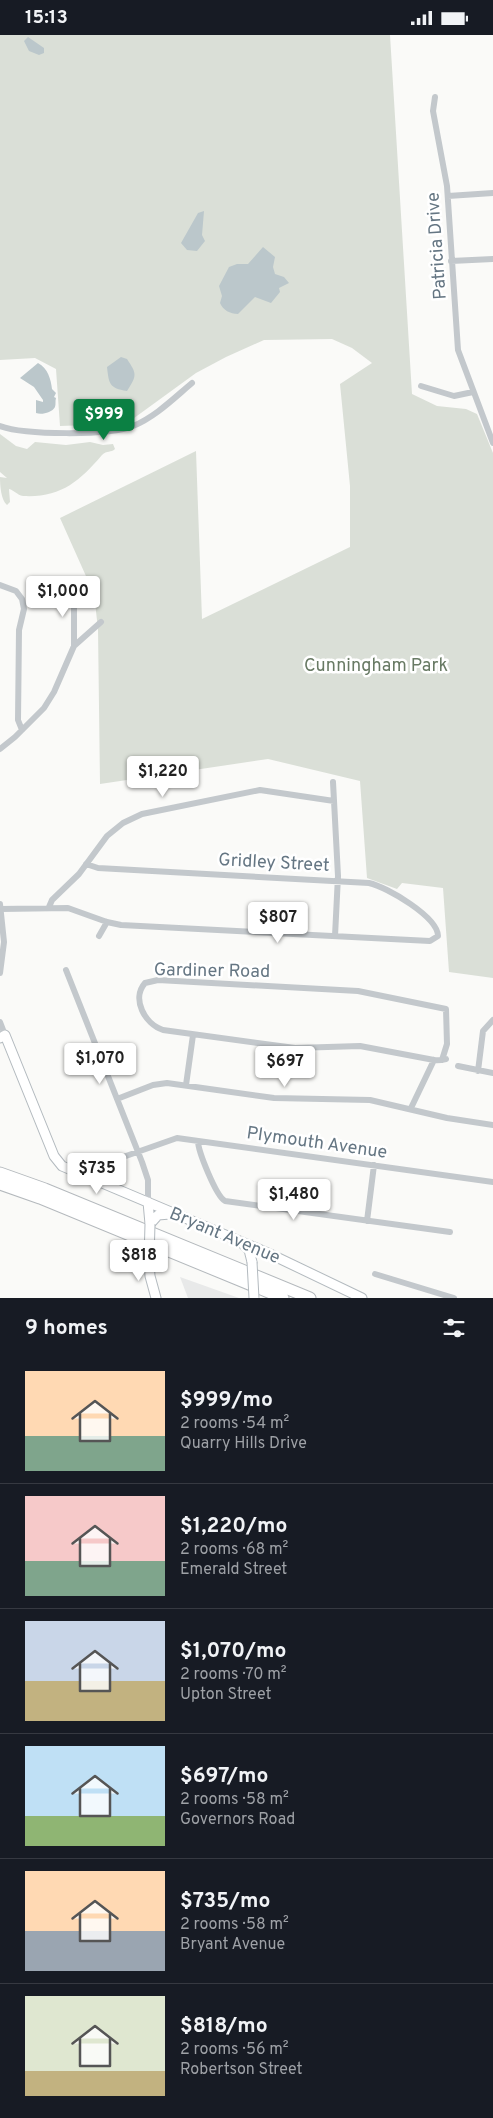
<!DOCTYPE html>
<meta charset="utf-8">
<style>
body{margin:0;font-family:Overpass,sans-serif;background:#242831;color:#f1f3f6;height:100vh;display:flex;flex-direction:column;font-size:19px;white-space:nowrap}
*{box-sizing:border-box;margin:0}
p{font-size:16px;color:#9ea1a6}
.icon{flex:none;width:28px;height:28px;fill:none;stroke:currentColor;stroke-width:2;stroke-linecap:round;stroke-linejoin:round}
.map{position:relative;height:1263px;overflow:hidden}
.drawer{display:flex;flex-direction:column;background:#171b24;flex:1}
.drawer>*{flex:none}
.price{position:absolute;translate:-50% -42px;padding:0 11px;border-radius:5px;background:#fff;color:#222;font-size:16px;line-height:32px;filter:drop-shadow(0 1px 2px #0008)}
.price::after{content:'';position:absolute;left:50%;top:30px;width:15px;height:11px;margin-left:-8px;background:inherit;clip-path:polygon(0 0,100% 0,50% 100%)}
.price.current{background:#0b8043;color:#fff}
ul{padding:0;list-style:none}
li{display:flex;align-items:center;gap:15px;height:125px;padding:0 25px}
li+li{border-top:1px solid #363941}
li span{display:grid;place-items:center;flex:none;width:140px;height:100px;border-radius:0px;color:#555}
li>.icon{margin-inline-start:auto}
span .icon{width:60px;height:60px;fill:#fffc;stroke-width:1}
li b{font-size:21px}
h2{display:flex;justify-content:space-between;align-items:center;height:60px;padding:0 25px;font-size:21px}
.status{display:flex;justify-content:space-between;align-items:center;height:35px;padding:0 25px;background:#171b24;direction:ltr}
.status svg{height:14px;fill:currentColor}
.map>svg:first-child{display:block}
.built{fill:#e8e9e9}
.green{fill:#dadfd7}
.water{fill:#bbc7cb}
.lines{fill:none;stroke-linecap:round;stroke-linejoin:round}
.secondary-casing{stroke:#b3babf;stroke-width:11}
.highway-casing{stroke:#b4b9bd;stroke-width:13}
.street{stroke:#c3c8cc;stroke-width:6}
.secondary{stroke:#fff;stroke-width:9}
.highway{stroke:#fff;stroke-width:11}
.secondary-bridge-casing{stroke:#b3babf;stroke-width:11;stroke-linecap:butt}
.secondary-bridge{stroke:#fff;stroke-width:9}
.labels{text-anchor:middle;stroke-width:5;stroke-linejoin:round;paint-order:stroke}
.street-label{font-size:18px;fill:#657683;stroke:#fff}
.park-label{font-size:18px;fill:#687a64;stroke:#fff}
</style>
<div class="status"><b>15:13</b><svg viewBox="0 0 49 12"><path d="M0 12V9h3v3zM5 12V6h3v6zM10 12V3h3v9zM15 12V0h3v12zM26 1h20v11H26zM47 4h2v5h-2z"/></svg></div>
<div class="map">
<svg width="493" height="1263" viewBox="0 0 493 1263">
<rect width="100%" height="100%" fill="#fafaf8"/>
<path class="built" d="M180,1242L239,1263H188Z"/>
<path class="green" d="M0,0H390L412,359L437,371L466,374L477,379L493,418V943L449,937L443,853L402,848L397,854L367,843L360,746L268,724L100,749L98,594L94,559L60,483L196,416L202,584L350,512V451L340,349L372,328L352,313L332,304L264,305L226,322L196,338L130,386L118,389L60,391L56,334L35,323L0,325Z
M0,399L16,411L27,414L35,407L66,410L90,407L103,410L113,409L115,414C111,418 107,415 102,420C79,447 60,463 23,461C17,460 14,455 9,454L10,467L7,470C1,465 0,451 0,442L7,443L0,437Z"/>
<path class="water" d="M28,2L44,13V18L39,20L29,16L24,6Z
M204,176L202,200L205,206L197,216L187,215L181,208L198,178Z
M263,212L275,222L273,232L275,239L284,242L289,248L279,253L280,257L271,268L255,262L238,279C230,279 223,275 220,268L222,261L219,251L229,232L237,229H248Z
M121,322L127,324C137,339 137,340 127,356C109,353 109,349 107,332Z
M38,328C48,333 51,345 52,354L56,358L54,362L56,363C55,366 56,369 55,372C52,378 41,380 36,378V365L43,367V365L34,352L20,343Z"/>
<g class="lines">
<g class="secondary-casing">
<path id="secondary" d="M0,1003L5,1000L54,1121L62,1131L268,1218L362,1263
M148,1167L150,1189
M150,1189L158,1180L170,1179
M242,1208L249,1215L252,1227
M149,1225L150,1241L156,1263"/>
</g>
<g class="highway-casing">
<path id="highway" d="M0,1138L45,1154L310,1263
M0,1149L40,1163L283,1263"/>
</g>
<path class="street" d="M435,62L433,76L447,151L458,315L493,408
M448,161L493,158
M451,226L493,224
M421,351L454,361L473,357
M0,391C24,400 109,401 133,391C155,382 173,364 192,348
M0,550L16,556L22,564L24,574L19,595L18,685L22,695
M74,611V555
M0,714L15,702L44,673L54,657L74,611L101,587
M333,747L338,841L335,901
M0,869L4,907L0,938
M49,872L52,865L79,839L107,801L123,788L142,779L260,755L334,766
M1,874L68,873L107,887L121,890L430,906L438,901C438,882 387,852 369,848L98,833L86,829
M99,901L107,887
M66,935L142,1127L148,1145V1167
M0,987L5,1000
M442,1025L447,1009L446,974L358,956L158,945L145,948C131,964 145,989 163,995L295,1013L360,1011L434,1025C438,1026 442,1025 446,1024
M458,1031L493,1038
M478,1036L483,996L493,985
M186,1050L193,1000
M117,1064L153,1050L167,1048L274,1063L370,1065L447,1083L493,1090
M411,1073L434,1025
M198,1106C198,1116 216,1161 225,1166L450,1197
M83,1141L89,1134L177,1103L493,1147
M367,1186L374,1130
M375,1239L454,1263"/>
<use href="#secondary" class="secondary"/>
<use href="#highway" class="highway"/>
<g class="secondary-bridge-casing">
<path id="secondary-bridge" d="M149,1225L150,1189
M252,1227L254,1263"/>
</g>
<use href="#secondary-bridge" class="secondary-bridge"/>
</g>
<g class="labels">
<g class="street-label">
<text transform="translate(436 211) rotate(-94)" y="6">Patricia Drive</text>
<text transform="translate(274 827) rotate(3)" y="6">Gridley Street</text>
<text transform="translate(212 935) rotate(1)" y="6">Gardiner Road</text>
<text transform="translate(317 1107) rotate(8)" y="6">Plymouth Avenue</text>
<text transform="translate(225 1200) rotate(23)" y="6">Bryant Avenue</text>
</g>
<g class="park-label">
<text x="376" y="636">Cunningham Park</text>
</g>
</g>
</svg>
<b class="price current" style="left:104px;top:406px">$999</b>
<b class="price" style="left:63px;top:583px">$1,000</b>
<b class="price" style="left:163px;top:763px">$1,220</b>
<b class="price" style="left:278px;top:909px">$807</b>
<b class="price" style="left:100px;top:1050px">$1,070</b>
<b class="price" style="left:285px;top:1053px">$697</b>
<b class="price" style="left:97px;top:1160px">$735</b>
<b class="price" style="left:294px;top:1186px">$1,480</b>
<b class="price" style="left:139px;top:1247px">$818</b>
</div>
<section class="drawer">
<h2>9 homes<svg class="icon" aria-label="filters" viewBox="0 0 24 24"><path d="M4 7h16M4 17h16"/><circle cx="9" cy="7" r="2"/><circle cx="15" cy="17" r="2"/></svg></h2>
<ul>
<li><span style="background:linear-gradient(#ffd9b3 65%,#7fa58c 0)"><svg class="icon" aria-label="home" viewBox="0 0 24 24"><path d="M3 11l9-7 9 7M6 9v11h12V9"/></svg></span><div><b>$999/mo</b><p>2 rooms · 54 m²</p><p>Quarry Hills Drive</p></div></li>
<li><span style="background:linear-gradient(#f6c9c9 65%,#7fa58c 0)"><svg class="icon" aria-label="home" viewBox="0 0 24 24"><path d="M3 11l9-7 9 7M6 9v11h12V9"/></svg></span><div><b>$1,220/mo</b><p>2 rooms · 68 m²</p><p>Emerald Street</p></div></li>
<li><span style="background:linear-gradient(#c9d6e8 60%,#c2b280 0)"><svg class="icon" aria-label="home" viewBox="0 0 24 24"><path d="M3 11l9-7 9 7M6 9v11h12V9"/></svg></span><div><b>$1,070/mo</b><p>2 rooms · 70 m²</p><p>Upton Street</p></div></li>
<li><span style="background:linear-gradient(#bfe0f5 70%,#8fb573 0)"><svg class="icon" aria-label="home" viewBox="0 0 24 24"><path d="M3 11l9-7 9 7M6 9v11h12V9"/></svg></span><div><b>$697/mo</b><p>2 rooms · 58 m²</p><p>Governors Road</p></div></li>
<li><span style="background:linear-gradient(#ffd9b3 60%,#9aa5b1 0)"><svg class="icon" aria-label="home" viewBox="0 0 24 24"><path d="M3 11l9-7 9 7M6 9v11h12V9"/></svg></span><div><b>$735/mo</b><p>2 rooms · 58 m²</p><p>Bryant Avenue</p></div></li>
<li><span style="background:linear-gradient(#dfe7d0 75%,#c2b280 0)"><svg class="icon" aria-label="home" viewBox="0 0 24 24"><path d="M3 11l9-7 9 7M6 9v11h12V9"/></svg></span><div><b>$818/mo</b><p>2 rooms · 56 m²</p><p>Robertson Street</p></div></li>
</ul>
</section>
